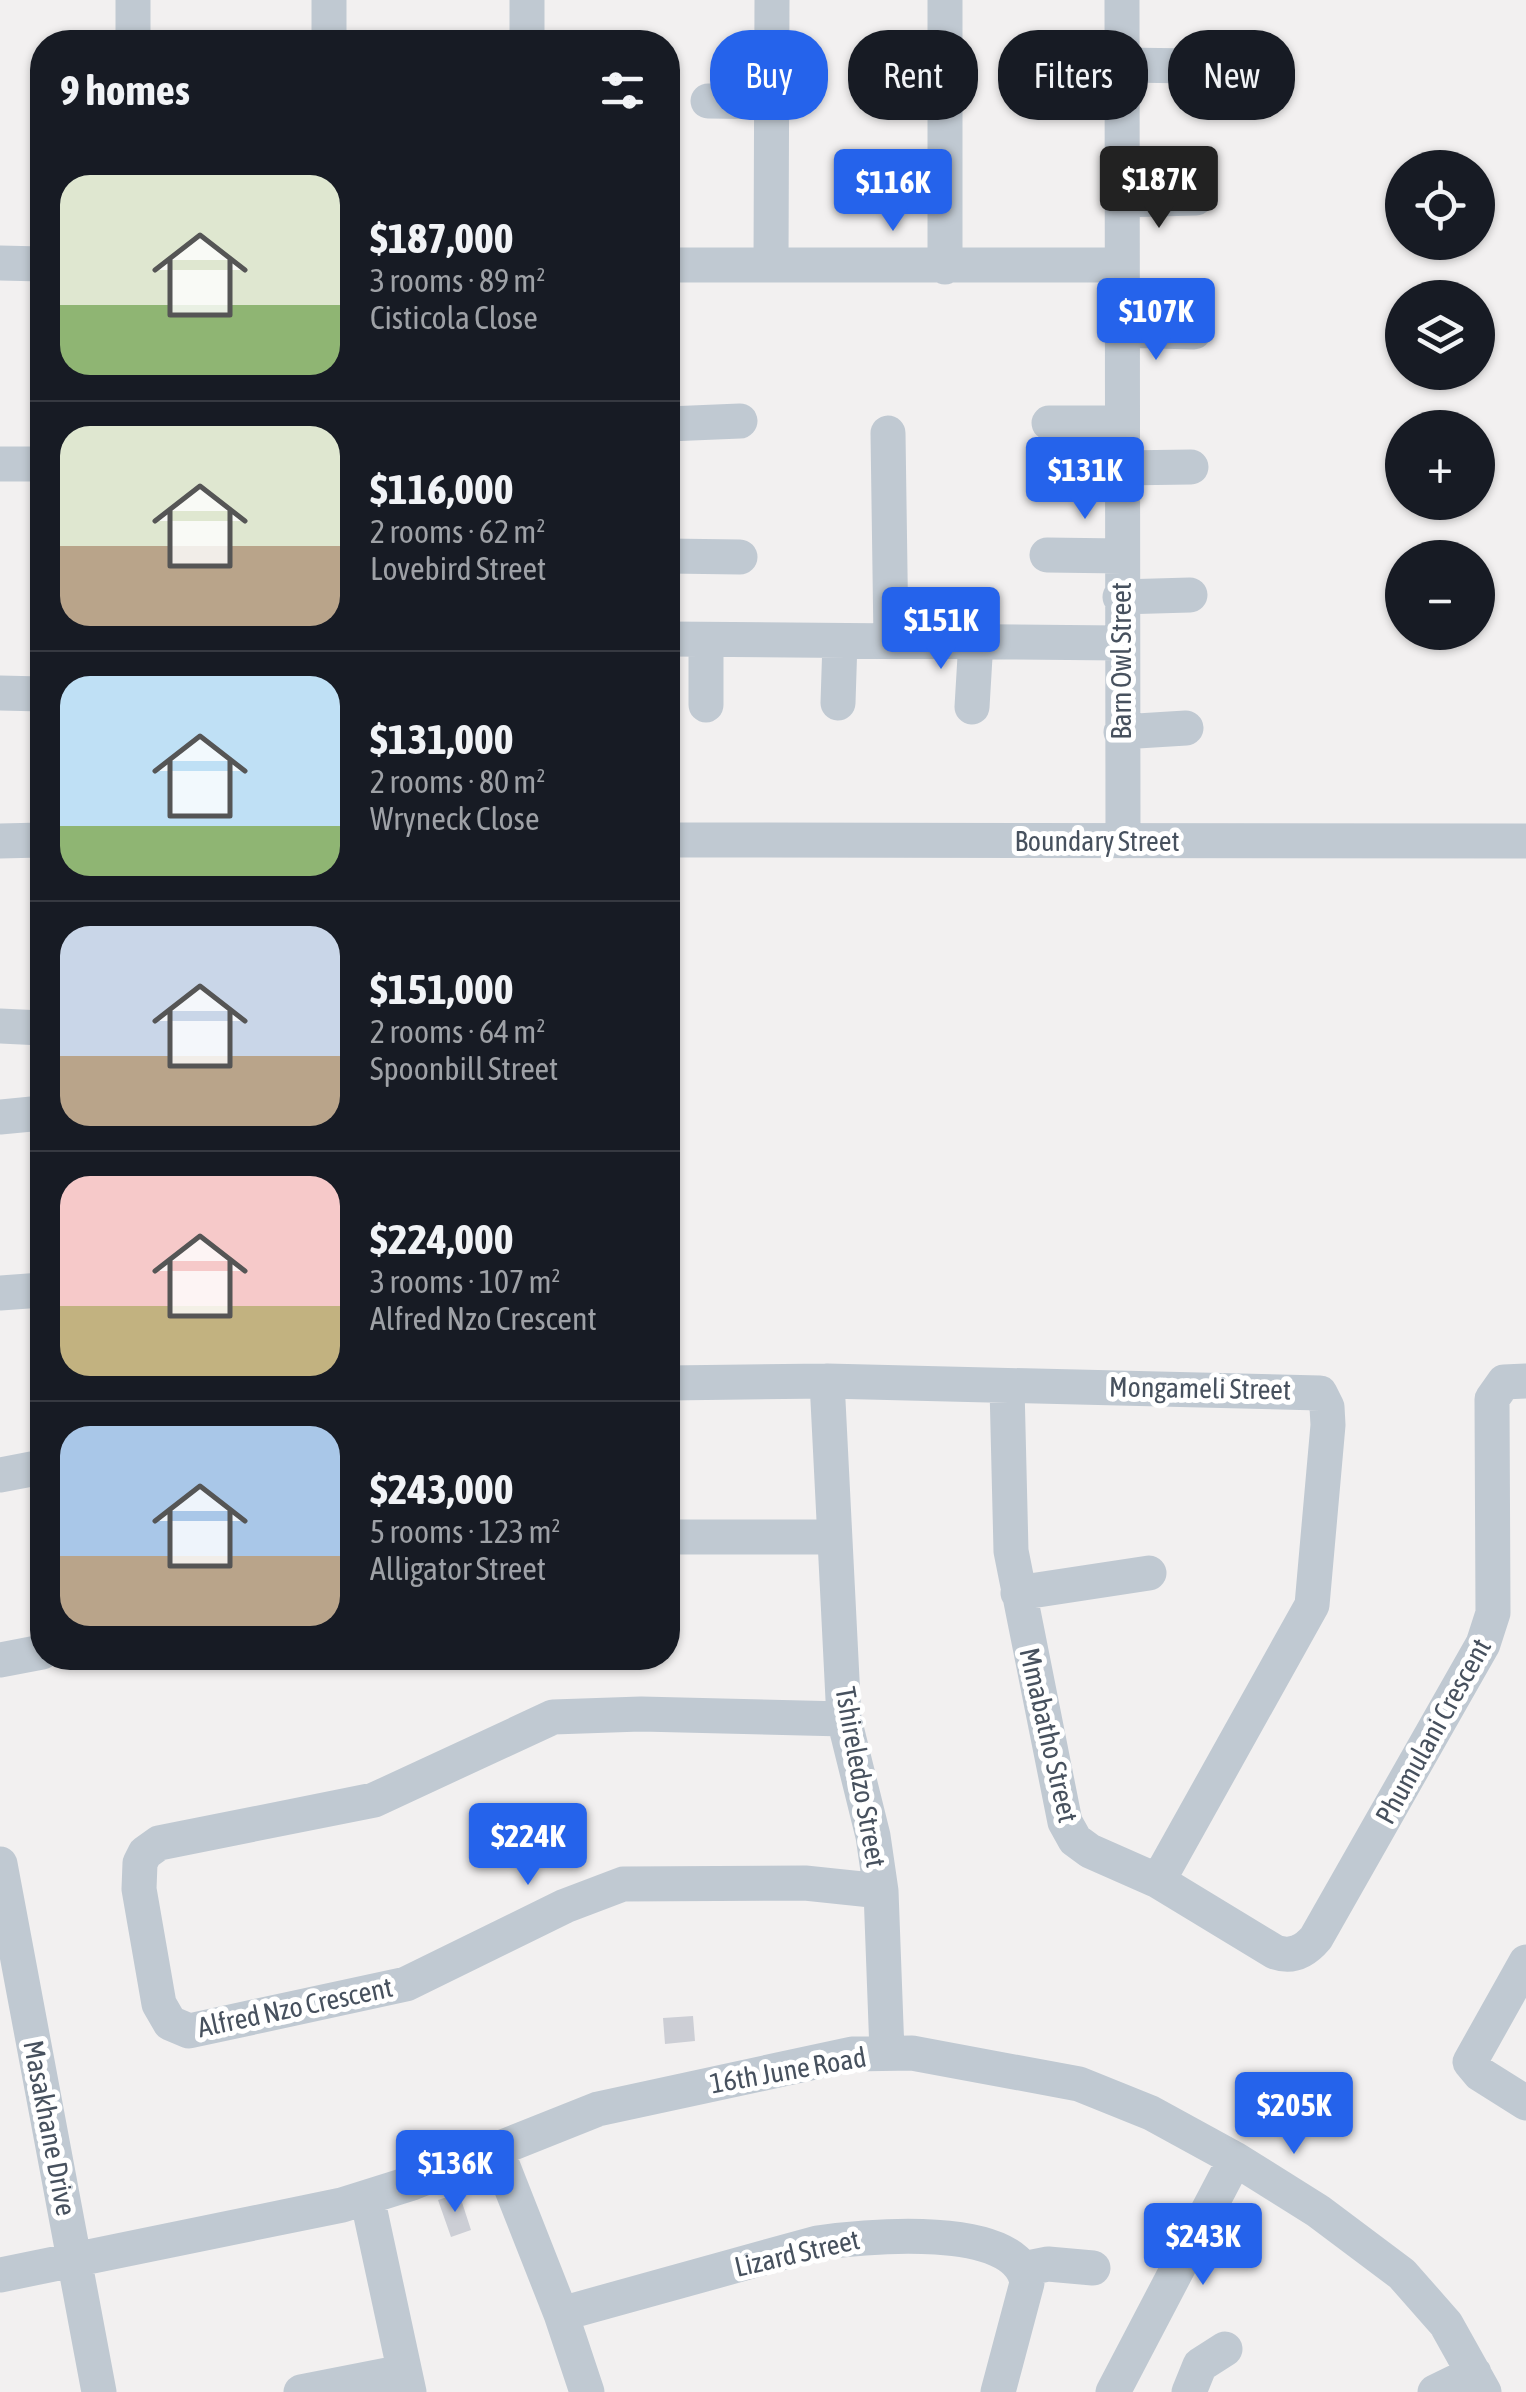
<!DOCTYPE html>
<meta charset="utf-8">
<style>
body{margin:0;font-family:"Asap Condensed",sans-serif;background:#242831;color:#f1f3f6;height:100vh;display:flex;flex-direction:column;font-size:38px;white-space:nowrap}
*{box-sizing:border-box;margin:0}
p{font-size:32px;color:#9ea1a6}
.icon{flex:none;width:55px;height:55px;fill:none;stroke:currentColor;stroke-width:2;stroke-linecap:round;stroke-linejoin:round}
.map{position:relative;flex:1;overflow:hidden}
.side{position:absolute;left:30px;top:30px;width:650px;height:1640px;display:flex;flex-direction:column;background:#171b24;border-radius:40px;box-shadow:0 2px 8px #0004}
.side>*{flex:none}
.banner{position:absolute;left:710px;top:30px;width:665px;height:90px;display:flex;gap:20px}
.fabs{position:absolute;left:1385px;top:150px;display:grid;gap:20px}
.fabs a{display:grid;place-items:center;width:110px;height:110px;border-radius:50%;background:#171b24;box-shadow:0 2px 8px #0004;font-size:50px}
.price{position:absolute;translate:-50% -85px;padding:0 22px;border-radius:10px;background:#2563eb;color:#fff;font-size:32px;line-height:65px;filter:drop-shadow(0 2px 5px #0008)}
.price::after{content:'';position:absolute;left:50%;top:60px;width:30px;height:22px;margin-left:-15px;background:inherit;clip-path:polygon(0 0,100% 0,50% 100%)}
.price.current{background:#222;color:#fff}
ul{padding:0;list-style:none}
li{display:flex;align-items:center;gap:30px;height:250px;padding:0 30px}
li+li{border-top:2px solid #363941}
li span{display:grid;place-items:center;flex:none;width:280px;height:200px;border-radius:30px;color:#555}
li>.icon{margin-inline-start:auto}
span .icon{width:120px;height:120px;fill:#fffc;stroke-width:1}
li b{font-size:42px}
h2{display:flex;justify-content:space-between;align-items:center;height:120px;padding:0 30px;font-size:42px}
.tag{padding:0 35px;border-radius:40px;background:#171b24;box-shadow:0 2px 8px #0004;font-size:35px;line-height:90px}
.tag.current{background:#2563eb;color:#fff}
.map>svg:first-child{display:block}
.building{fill:#ccced5}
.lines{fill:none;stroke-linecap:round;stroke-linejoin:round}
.minor{stroke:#c0c9d2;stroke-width:35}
.labels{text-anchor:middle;stroke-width:10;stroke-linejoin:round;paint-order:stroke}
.street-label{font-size:28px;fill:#47515e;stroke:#fff}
</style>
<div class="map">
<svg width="1526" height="2392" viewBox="0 0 1526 2392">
<rect width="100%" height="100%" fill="#f2f0f0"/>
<path class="building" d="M693,2016L695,2041L665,2044L663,2018Z
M459,2193L471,2230L451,2237L438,2200Z"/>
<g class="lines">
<path class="minor" d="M329,0V42
M945,0V267
M1122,0L1123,841
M133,42V0
M527,42V0
M1123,65L1195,66
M708,101L773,102
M1120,200L1196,198
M0,263L42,264
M668,265H1119
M771,265L772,0
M1119,330L1194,332
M1049,423H1120
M668,424L740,421
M888,433L891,640
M0,464H42
M1121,468L1191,467
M1047,555L1122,556
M668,556L740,557
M1120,597L1190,595
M668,639L1120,643
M706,640V705
M0,693L42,694
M838,703L840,641
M972,707L976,640
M1121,732L1186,728
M668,840L1526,841
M0,841L42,840
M0,1026L42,1028
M0,1117L42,1113
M0,1293L42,1290
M827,1381L844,1719L873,1836L881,1891L887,2052
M668,1383L827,1381L1320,1393L1327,1407L1328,1425L1312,1605L1158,1881
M1007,1387L1011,1551L1065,1822L1075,1840L1090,1851L1158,1881L1275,1952C1292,1958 1305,1951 1316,1938L1483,1644L1493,1613L1492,1399L1504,1382L1526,1381
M0,1475L42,1467
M668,1537H834
M1018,1593L1149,1573
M0,1660L42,1652
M844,1719L641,1714L553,1717L374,1800L159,1843L145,1853L140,1863L139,1889L159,2004L170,2023L189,2031L406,1984L565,1906L623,1884L805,1883L881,1891
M0,1864L99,2392
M1526,1962L1470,2062L1480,2074L1526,2103
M496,2149L561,2314L587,2392
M367,2197L409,2392
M1023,2269L1048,2264L1093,2268
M0,2275L342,2205L412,2183L598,2109L852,2054L912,2053L1079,2084L1151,2113L1235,2159L1318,2211L1402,2274L1446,2324L1484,2392
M561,2314L817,2243C862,2237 1019,2220 1027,2283L998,2392
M301,2392L403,2372
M1113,2392L1235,2159
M1189,2392L1200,2365L1225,2349
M1435,2392L1474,2373"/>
</g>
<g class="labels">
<g class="street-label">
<text transform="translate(1121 661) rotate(-90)" y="10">Barn Owl Street</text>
<text x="1097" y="851">Boundary Street</text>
<text transform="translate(1200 1388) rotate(1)" y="10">Mongameli Street</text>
<text transform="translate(1433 1731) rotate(-61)" y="10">Phumulani Crescent</text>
<text transform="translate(1049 1735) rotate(77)" y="10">Mmabatho Street</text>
<text transform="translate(861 1777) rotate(80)" y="10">Tshireledzo Street</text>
<text transform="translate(295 2007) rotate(-12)" y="10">Alfred Nzo Crescent</text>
<text transform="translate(788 2070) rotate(-10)" y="10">16th June Road</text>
<text transform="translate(50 2128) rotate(79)" y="10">Masakhane Drive</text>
<text transform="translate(797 2253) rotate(-13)" y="10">Lizard Street</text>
</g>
</g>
</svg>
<div class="fabs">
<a><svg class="icon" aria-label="locate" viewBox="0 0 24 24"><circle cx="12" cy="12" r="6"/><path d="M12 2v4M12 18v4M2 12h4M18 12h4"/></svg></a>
<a><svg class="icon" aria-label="layers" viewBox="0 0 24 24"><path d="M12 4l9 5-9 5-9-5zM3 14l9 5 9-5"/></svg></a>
<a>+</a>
<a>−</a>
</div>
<b class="price current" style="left:1159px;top:231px">$187K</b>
<b class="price" style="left:893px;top:234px">$116K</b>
<b class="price" style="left:1156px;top:363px">$107K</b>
<b class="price" style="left:1085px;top:522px">$131K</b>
<b class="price" style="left:941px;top:672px">$151K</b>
<b class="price" style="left:528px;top:1888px">$224K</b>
<b class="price" style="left:1294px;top:2157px">$205K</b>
<b class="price" style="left:455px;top:2215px">$136K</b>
<b class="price" style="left:1203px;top:2288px">$243K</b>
<div class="banner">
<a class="tag current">Buy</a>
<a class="tag">Rent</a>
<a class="tag">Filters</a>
<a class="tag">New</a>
</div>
<section class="side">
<h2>9 homes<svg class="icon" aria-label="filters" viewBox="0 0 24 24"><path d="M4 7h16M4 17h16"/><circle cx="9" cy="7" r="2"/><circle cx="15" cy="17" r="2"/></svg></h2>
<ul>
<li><span style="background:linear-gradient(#dfe7d0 65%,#8fb573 0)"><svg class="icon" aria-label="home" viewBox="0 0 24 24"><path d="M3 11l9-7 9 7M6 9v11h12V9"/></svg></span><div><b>$187,000</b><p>3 rooms · 89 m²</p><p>Cisticola Close</p></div></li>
<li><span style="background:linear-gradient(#dfe7d0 60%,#b9a48a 0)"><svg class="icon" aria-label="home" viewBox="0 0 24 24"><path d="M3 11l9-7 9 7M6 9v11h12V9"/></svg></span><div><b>$116,000</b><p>2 rooms · 62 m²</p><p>Lovebird Street</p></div></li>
<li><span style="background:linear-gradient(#bfe0f5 75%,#8fb573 0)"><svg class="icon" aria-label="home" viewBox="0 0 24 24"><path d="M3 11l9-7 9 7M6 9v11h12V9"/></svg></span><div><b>$131,000</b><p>2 rooms · 80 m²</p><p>Wryneck Close</p></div></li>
<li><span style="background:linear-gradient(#c9d6e8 65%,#b9a48a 0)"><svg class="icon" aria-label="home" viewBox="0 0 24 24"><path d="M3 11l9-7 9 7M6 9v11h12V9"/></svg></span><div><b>$151,000</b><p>2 rooms · 64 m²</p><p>Spoonbill Street</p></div></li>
<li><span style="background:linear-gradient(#f6c9c9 65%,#c2b280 0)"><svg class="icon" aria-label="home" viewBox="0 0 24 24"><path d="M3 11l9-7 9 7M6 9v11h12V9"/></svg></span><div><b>$224,000</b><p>3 rooms · 107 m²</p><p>Alfred Nzo Crescent</p></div></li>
<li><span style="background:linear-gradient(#a9c7e8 65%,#b9a48a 0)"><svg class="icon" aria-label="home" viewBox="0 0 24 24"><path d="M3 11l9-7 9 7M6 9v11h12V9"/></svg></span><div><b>$243,000</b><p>5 rooms · 123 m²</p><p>Alligator Street</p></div></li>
</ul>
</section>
</div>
